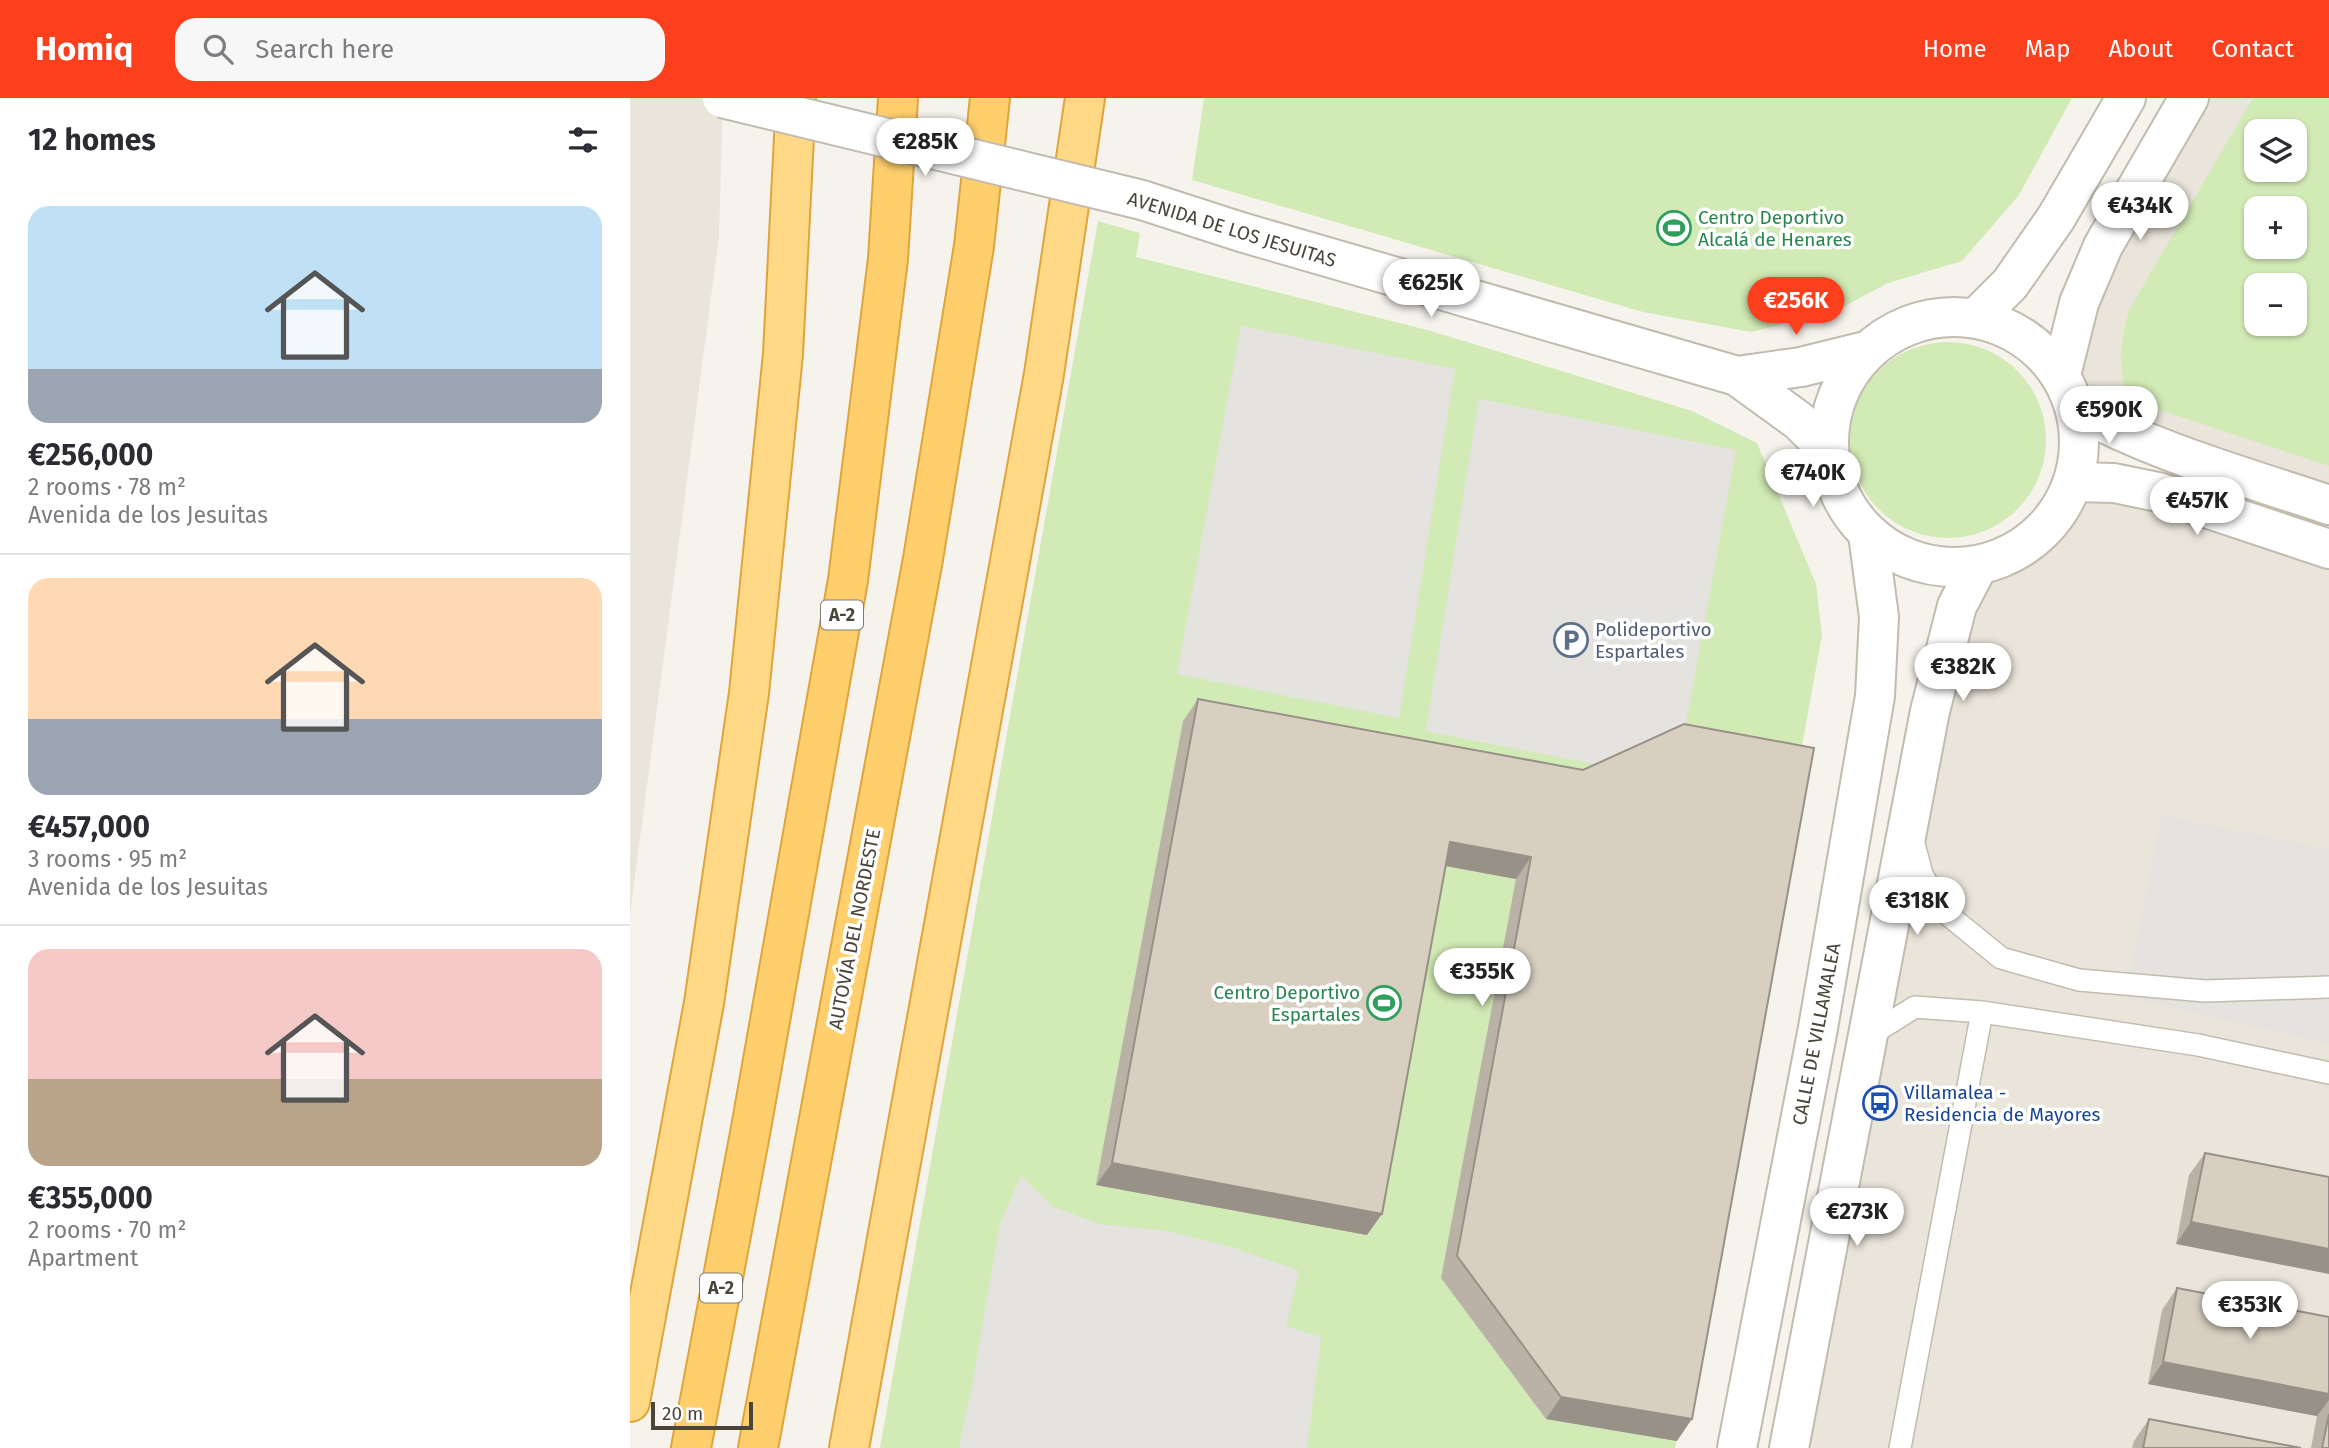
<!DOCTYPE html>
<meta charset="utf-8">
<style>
body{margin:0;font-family:"Fira Sans",sans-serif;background:#f7f7f7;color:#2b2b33;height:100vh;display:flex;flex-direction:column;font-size:26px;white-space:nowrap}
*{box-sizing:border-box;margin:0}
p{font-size:23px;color:#7c7c81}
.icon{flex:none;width:38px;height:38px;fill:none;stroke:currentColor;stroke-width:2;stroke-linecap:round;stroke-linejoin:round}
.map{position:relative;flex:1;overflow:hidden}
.sheet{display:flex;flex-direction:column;background:#fff;width:630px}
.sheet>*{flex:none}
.tools{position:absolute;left:1614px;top:21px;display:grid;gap:14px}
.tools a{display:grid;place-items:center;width:63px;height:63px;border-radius:14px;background:#fff;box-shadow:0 2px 5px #0004;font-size:35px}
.scale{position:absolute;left:21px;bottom:18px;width:102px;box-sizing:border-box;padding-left:7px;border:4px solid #4b4439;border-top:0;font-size:19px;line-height:24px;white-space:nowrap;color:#4b4439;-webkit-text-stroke:5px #fff;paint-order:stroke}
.price{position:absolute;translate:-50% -60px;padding:0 16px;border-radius:24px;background:#fff;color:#222;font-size:23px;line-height:46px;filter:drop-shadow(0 2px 4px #0008)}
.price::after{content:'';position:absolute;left:50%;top:42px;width:21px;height:16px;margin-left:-10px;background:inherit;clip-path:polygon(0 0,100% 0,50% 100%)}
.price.on{background:#fc3f1d;color:#fff}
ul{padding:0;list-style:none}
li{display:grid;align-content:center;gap:14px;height:371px;padding:0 28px}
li+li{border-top:2px solid #e1e1e2}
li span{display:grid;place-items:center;height:217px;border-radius:21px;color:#555}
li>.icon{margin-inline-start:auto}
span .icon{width:126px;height:126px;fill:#fffc;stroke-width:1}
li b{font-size:30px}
h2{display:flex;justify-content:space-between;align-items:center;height:84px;padding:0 28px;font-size:30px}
header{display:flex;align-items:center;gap:42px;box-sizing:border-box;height:98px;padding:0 35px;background:#fc3f1d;color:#fff}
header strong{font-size:33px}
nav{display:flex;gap:38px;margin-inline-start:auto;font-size:24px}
.search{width:490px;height:63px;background:#f7f7f7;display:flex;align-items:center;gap:18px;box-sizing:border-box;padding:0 24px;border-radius:21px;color:#7c7c81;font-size:26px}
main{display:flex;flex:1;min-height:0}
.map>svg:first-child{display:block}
.residential{fill:#eae5da;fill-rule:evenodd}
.green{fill:#d2eab5;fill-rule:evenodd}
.parking{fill:#e5e3e0}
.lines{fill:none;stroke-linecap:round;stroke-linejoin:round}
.service-casing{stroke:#c2bbae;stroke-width:24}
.minor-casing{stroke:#c2bbae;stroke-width:42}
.tertiary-casing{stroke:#c2bbae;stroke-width:42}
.trunk-casing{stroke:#e0a43c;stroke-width:42}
.motorway-casing{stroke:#e0a43c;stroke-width:42}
.service{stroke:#fff;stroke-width:21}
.minor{stroke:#fff;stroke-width:38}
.tertiary{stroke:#fff;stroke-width:38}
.trunk{stroke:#ffd985;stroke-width:38}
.motorway{stroke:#ffcf6e;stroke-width:38}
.tertiary-bridge-casing{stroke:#c2bbae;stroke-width:42;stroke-linecap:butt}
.tertiary-bridge{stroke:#fff;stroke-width:38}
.wall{fill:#bab2a6}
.shaded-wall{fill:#979187}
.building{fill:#d8cfc1;stroke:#979187;stroke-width:2}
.labels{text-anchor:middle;stroke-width:7;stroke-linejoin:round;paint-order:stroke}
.shield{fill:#fff;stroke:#817c74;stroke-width:2}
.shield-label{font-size:18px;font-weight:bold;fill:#4b4439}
.leisure-label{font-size:19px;fill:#27864d;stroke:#fff;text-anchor:start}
.street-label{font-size:19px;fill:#4b4439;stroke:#fff}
.service-label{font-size:19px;fill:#4e5e75;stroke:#fff;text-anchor:start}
.transit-label{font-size:19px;fill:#164399;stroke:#fff;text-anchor:start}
</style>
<header>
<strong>Homiq</strong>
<div class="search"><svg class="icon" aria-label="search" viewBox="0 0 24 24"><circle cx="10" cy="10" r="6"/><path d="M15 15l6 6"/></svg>Search here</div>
<nav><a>Home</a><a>Map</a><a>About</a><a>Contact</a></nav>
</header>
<main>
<section class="sheet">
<h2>12 homes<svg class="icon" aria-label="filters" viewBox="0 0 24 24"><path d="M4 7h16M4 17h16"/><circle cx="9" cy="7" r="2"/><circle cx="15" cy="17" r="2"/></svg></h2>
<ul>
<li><span style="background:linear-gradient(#bfe0f5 75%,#9aa5b1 0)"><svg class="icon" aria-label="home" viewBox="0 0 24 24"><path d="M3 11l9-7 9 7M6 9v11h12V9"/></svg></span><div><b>€256,000</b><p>2 rooms · 78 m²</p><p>Avenida de los Jesuitas</p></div></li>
<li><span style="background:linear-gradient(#ffd9b3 65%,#9aa5b1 0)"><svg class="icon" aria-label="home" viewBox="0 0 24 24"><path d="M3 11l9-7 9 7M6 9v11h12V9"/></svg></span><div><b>€457,000</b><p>3 rooms · 95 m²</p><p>Avenida de los Jesuitas</p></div></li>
<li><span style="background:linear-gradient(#f6c9c9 60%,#b9a48a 0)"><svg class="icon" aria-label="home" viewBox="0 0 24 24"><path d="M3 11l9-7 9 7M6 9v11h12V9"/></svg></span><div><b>€355,000</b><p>2 rooms · 70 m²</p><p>Apartment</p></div></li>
</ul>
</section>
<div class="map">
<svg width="1699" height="1350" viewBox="0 0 1699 1350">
<rect width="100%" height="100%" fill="#f6f3ec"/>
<path class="residential" d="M0,0H93L89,138L0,817Z
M1559,0H1699V407L1479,329L1431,277ZM1626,33H1664V72H1626ZM1626,110H1664V149H1626ZM1626,187H1664V226H1626Z
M1443,384L1699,451V1350H1159L1348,468L1381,456L1410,436L1433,407Z"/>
<path class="green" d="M574,0H1442L1389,97L1332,163L1258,185L1207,212L1121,234L1013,214L562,82Z
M1623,0H1699V368L1497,301C1489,264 1489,249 1499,212ZM1626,33H1664V72H1626ZM1626,110H1664V149H1626ZM1626,187H1664V226H1626Z
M468,123L510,135L506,159L801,233L1062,313L1127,345L1186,486L1192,537L1045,1350H250Z
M1220 342a98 98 0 1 1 196 0a98 98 0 1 1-196 0Z"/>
<path class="parking" d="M611,228L825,271L769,620L547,576Z
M849,301L1106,352L1053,642L989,671L796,633Z
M1531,717L1699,751V946L1496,899Z
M391,1078L422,1108L469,1126L537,1133L605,1150L669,1173L656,1228L691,1239L677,1350H329L342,1289L370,1126Z"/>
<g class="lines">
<g class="service-casing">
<path id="service" d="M1283,742L1292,776L1311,811L1371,860L1449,882L1575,893L1699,889
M1237,939L1285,909L1352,914L1568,947L1699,975
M1270,1350L1352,914"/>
</g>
<g class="minor-casing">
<path id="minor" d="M1445,310C1524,354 1613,378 1699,407
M1443,384L1484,385L1528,394L1699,451"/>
</g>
<g class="tertiary-casing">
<path id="tertiary" d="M512,102L611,134L1107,278L1169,323L1198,352
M1347,219L1380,186L1426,120L1496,0
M1199 344a125 125 0 1 1 250 0a125 125 0 1 1-250 0Z
M1431,277L1449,205L1473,148L1559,0
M1107,278L1171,269L1236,253
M1107,1350L1188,930L1245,598L1249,519L1238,436
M1159,1350L1300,613L1327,508L1348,468"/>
</g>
<g class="trunk-casing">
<path id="trunk" d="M0,1304L74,905L119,595L153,256L166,0
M219,1350L414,276L455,0"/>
</g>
<g class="motorway-casing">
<path id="motorway" d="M61,1350L121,1030L218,482L258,161L268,0
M128,1350L293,461L344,148L360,0"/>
</g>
<use href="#service" class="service"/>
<use href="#minor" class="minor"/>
<use href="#tertiary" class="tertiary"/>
<use href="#trunk" class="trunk"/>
<use href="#motorway" class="motorway"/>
<g class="tertiary-bridge-casing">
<path id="tertiary-bridge" d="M92,0L512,102"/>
</g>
<use href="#tertiary-bridge" class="tertiary-bridge"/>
</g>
<path class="wall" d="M568,601L953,672L1047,1343L916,1321L811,1180L886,781L816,768L737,1137L466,1087L553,623Z
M1575,1055L1699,1079L1546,1146L1559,1077Z
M1547,1190L1699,1219V1350H1681L1687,1318L1518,1286L1532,1212Z
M1519,1321L1671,1350H1502L1504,1343Z"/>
<path class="shaded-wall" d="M820,744L901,759L886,781L805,766Z
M482,1065L752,1116L737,1137L466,1087Z
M1561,1124L1699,1151V1176L1546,1146Z
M1533,1264L1699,1296V1302L1687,1318L1518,1286Z
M931,1299L1062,1321L1047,1343L916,1321Z"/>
<path class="building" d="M568,601L953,672L1054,626L1184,650L1062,1321L931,1299L827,1158L901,759L820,744L752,1116L482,1065Z
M1575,1055L1699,1079V1151L1561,1124Z
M1547,1190L1699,1219V1296L1533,1264Z
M1699,1316V1350H1692Z
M1519,1321L1671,1350H1513Z"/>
<defs>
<g id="stadium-ring" transform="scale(1.75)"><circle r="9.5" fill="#fff" stroke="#2e9e5b" stroke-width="1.5"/><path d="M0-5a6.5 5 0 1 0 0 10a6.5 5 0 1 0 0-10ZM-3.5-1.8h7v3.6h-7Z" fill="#2e9e5b"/></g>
<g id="parking-ring" transform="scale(1.75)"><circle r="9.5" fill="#fff" stroke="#5c6f8a" stroke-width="1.5"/><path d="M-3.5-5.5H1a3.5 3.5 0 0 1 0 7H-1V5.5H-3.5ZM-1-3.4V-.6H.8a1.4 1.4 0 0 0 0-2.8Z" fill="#5c6f8a"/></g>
<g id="bus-ring" transform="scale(1.75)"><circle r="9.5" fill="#fff" stroke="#1a4fb4" stroke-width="1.5"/><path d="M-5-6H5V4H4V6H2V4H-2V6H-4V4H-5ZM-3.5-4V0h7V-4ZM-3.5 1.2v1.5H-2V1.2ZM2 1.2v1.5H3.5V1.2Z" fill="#1a4fb4"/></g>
</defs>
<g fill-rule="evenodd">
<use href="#stadium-ring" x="1044" y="130"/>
<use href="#parking-ring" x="941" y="542"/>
<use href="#stadium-ring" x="754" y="905"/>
<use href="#bus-ring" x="1250" y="1005"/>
</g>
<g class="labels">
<g class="shield">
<rect x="191" y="502.5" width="42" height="29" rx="5"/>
<rect x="70" y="1175.5" width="42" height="29" rx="5"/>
</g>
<g class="shield-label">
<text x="212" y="523">A-2</text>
<text x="91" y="1196">A-2</text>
</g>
<g class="leisure-label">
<text x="1068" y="126">Centro Deportivo<tspan x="1068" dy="22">Alcalá de Henares</tspan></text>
<text x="730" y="901" text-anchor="end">Centro Deportivo<tspan x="730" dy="22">Espartales</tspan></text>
</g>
<g class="street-label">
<text transform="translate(602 131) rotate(17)" y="7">AVENIDA DE LOS JESUITAS</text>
<text transform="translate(224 831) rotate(-79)" y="7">AUTOVÍA DEL NORDESTE</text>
<text transform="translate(1186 936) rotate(-79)" y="7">CALLE DE VILLAMALEA</text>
</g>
<g class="service-label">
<text x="965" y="538">Polideportivo<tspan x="965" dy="22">Espartales</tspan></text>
</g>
<g class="transit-label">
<text x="1274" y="1001">Villamalea -<tspan x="1274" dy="22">Residencia de Mayores</tspan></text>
</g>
</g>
</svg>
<div class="tools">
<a><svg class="icon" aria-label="layers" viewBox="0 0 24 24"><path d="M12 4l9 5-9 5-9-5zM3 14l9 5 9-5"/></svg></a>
<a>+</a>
<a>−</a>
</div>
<div class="scale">20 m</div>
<b class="price" style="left:295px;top:80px">€285K</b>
<b class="price" style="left:1510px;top:144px">€434K</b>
<b class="price" style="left:801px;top:221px">€625K</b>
<b class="price on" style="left:1166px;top:239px">€256K</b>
<b class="price" style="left:1479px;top:348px">€590K</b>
<b class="price" style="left:1183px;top:411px">€740K</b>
<b class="price" style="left:1567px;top:439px">€457K</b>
<b class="price" style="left:1333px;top:605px">€382K</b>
<b class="price" style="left:1287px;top:839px">€318K</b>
<b class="price" style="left:852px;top:910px">€355K</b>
<b class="price" style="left:1227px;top:1150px">€273K</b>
<b class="price" style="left:1620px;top:1243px">€353K</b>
</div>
</main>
